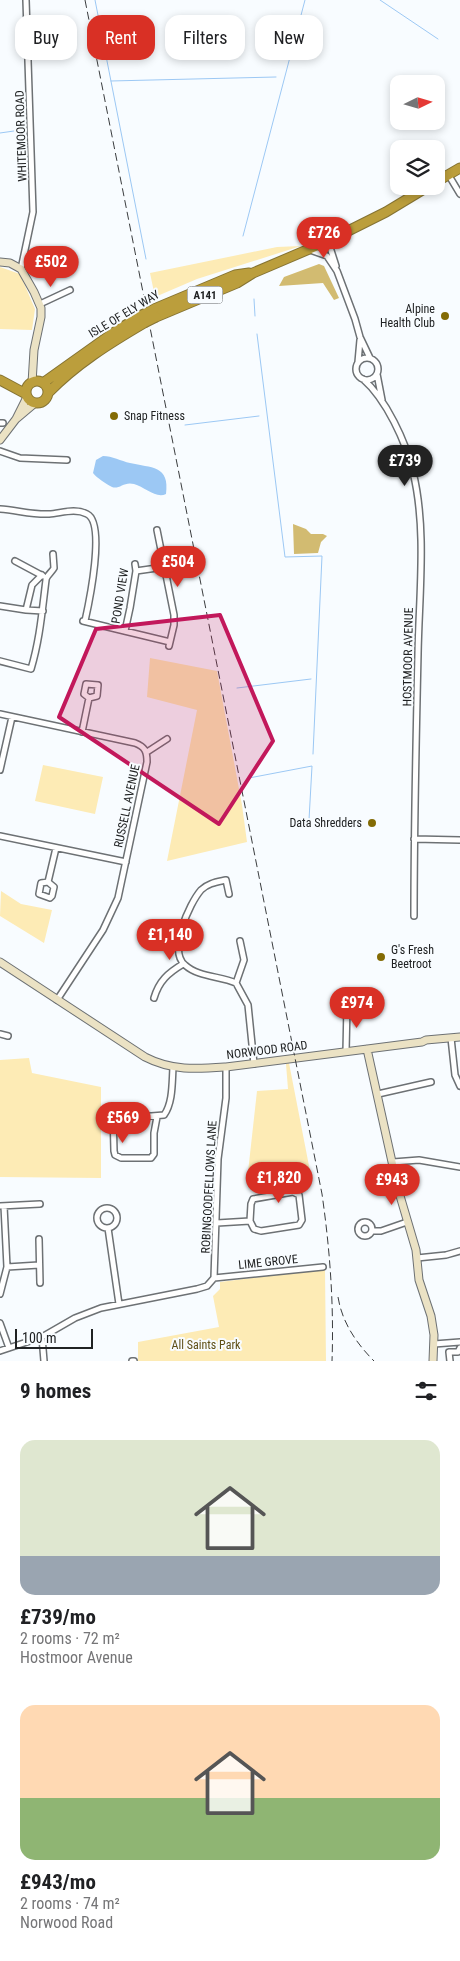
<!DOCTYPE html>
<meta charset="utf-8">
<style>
body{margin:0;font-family:"Roboto Condensed",sans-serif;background:#f6f6f6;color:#202124;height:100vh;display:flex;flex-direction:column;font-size:19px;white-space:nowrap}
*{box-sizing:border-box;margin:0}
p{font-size:16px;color:#757577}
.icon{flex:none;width:28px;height:28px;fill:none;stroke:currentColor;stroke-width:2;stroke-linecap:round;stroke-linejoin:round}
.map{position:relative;height:1361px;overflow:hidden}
.side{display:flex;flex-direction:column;background:#fff;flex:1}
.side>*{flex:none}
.banner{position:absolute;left:15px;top:15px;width:430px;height:45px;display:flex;gap:10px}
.needle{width:32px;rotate:85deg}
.fabs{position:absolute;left:390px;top:75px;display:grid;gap:10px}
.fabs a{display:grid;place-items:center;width:55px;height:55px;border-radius:10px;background:#fff;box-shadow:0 2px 8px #0003;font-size:25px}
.scale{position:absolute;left:15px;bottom:12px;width:78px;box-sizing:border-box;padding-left:5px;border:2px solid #202223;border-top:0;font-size:14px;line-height:18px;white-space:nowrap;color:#202223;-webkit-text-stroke:4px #f8fcff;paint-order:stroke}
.price{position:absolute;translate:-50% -42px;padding:0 11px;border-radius:18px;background:#d93025;color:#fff;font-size:16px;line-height:32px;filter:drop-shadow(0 1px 2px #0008)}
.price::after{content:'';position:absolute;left:50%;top:30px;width:15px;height:11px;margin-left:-8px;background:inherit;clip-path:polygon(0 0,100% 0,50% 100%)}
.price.current{background:#222;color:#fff}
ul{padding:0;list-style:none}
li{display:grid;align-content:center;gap:10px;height:265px;padding:0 20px}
li span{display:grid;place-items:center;height:155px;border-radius:15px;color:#555}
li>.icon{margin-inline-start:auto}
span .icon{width:90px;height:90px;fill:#fffc;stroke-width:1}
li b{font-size:21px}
h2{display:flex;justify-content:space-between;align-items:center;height:60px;padding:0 20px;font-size:21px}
.chip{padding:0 18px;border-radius:15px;background:#fff;box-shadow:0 2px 8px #0003;font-size:18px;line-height:45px}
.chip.current{background:#d93025;color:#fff}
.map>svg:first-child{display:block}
.green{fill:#fdebb5}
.forest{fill:#d2bb71}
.water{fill:#9cc8f4}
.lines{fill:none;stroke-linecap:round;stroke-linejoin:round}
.stream{stroke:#9cc8f4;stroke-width:1}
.street-casing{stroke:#6d7174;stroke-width:8}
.secondary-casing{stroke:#6d7174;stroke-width:9}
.highway-casing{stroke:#857333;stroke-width:11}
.street{stroke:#fff;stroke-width:5}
.secondary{stroke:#ebe2c4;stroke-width:7}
.highway{stroke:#bb9e3c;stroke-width:9}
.rail{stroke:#3a3c3e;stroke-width:1;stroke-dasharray:8 4;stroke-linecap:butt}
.highway-bridge-casing{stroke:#857333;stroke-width:11;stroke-linecap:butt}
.highway-bridge{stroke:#bb9e3c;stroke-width:9}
.marked{fill:#c2185b;fill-opacity:0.2;stroke:#c2185b;stroke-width:4;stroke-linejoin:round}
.poi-dot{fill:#836b05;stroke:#f8fcff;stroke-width:2}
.labels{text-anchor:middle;stroke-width:4;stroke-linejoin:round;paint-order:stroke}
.shield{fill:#f8fcff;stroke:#616365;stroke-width:1}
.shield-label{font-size:11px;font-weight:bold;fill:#202223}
.street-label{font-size:12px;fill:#202223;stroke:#f8fcff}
.poi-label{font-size:12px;fill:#202223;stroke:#f8fcff;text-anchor:end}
.park-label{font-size:12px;fill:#5f4f16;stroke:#f8fcff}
</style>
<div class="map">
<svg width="460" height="1361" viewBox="0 0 460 1361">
<rect width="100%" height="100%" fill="#f8fcff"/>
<path class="green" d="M301,246L197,279L155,297L150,273L277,247Z
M0,267L20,274L35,309L32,330L0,329Z
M150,658L217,671L242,805L247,842L167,861L197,710L147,697Z
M43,765L103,777L95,814L35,801Z
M1,891L21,904L52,910L44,943L0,916Z
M29,1058L32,1073L101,1087V1178L0,1177V1060Z
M289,1063L310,1171L247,1181L257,1091L288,1089L286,1064Z
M325,1269L326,1361H138V1342L219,1327L213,1296L220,1289V1282Z"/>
<path class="forest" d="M319,264L324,266L339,298L334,300L323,283L279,286L284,277Z
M293,524L306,529L311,534H323L327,536L321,542L318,553L294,554Z"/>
<path class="water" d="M103,456C112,456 121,461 130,463C151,468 170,465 166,494C156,499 145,487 134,484C124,481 119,490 112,487C106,484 97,478 93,473L96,460Z"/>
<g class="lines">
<path class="stream" d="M95,0L146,259
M380,0L438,39
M111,81L276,77
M0,133L14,131
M243,236L305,0
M254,299L255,316
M257,334L285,557L322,556L313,754
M185,425L259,416
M237,688L311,679
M249,778L312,766L309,820"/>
<g class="street-casing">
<path id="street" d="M448,174L460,194
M328,241L336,266
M310,250L327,256L337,271L355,319L360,337L370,358
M21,269L33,212L26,0
M40,304L70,290
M356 369a11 11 0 1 1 22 0a11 11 0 1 1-22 0Z
M358,362L360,340
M377,374L382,400
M363,379C386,399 406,442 413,472C427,529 419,595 418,654C416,741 414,829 414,916
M0,423H3
M0,451L20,458L67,460
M0,509C16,510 33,515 49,514C62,513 75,508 87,514C106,523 89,603 85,621
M157,530L174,615V625L169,646
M15,561L43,576
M136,571L164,567
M0,606L26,610L43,611
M26,610L32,585L42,575
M83,621L170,642
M125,631L130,608L136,571L135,564
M0,661L31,669C40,639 42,611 46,580C46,576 52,572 54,568L53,554
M0,714L135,743C145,747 147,751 147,762L118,898L103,930L57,1000
M82,732L89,698L97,696L98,685L86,684L84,694L89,698
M147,752L167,739
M0,770L12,717
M0,836L126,862
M414,839L460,840
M48,882L41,883L39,894L50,898L52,896L54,887L48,882L56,848
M229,894L226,880C217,882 208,883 201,890C189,904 168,951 185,965C198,977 220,976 236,983L248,1005L254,1064
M236,983L244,960L240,941
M154,998C159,981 168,973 183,964
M0,1034L8,1036
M451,1038L455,1075L460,1086
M346,1052L347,1005
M378,1094L431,1082
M157,1117L154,1133V1154L151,1158H121L115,1155L114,1151L113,1112H132L139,1117L164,1115C173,1103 172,1082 173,1068
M393,1162L419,1160L460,1167
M0,1206L40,1204
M97 1218a10 10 0 1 1 20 0a10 10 0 1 1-20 0Z
M358 1229a7 7 0 1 1 14 0a7 7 0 1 1-14 0Z
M217,1223L250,1221L251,1204L253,1199L293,1192L299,1195L302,1220L299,1225L261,1231L254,1229L250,1221
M108,1228L119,1304
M372,1231H381L407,1222
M39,1239L40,1283
M417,1258L446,1255L460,1251
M7,1267L39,1265
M214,1278L218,1159L226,1098V1067
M214,1278L323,1267
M0,1294L7,1267L4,1206
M0,1323L9,1348
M42,1337L44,1361
M434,1344L460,1342
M0,1351L42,1337L75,1318L101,1308L197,1289L207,1286L214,1278
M132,1361H134
M450,1361L449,1352H458L460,1348"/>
</g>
<g class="secondary-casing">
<path id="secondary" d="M0,262L10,263L21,269L34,292L41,308V317L34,350L32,383
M16,419L35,403
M0,440L16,419L27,397
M0,962L145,1057C172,1071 197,1069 226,1067L422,1042L426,1040L460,1037
M367,1049L398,1189L416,1250L419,1280L431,1316L434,1335L433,1361"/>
</g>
<g class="highway-casing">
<path id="highway" d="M436,182L460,168
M154,309L235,275L249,273
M156,317L237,283L253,273L328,241L386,212L429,186
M0,380L26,394
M26 392a11 11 0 1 1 22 0a11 11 0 1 1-22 0Z
M43,383L116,331L142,315
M48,393C76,364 110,343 144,323"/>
</g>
<use href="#street" class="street"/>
<use href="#secondary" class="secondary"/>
<use href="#highway" class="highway"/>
<path class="rail" d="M85,0L322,1194C330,1250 334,1305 332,1361
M338,1297C342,1322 356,1343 374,1361"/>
<g class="highway-bridge-casing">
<path id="highway-bridge" d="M142,315L154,309
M144,323L156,317"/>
</g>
<use href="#highway-bridge" class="highway-bridge"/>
</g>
<path class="marked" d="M220,615L273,741L219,824L59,717L96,629Z"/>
<g class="poi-dot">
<circle cx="445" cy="316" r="5"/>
<circle cx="114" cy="416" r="5"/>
<circle cx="372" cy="823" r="5"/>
<circle cx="381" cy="957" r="5"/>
</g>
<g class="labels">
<rect class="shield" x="187.5" y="286.5" width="35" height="17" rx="4"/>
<g class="shield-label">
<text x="205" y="299">A141</text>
</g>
<g class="street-label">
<text transform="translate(21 136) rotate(-92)" y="4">WHITEMOOR ROAD</text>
<text transform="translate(124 314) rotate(-31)" y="4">ISLE OF ELY WAY</text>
<text transform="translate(120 596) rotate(-81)" y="4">POND VIEW</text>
<text transform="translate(408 657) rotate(-89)" y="4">HOSTMOOR AVENUE</text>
<text transform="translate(127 806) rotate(-78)" y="4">RUSSELL AVENUE</text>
<text transform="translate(267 1050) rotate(-7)" y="4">NORWOOD ROAD</text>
<text transform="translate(209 1187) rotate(-87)" y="4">ROBINGOODFELLOWS LANE</text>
<text transform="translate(268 1262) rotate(-6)" y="4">LIME GROVE</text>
</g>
<g class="poi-label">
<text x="435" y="313">Alpine<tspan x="435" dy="14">Health Club</tspan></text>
<text x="124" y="420" text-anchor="start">Snap Fitness</text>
<text x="362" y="827">Data Shredders</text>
<text x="391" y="954" text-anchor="start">G's Fresh<tspan x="391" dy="14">Beetroot</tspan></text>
</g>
<g class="park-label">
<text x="206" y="1349">All Saints Park</text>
</g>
</g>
</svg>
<div class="fabs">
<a><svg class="needle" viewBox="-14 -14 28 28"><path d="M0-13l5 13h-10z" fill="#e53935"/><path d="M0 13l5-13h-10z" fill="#757577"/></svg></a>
<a><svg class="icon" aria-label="layers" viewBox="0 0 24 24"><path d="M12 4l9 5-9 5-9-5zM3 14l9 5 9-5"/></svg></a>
</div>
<div class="scale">100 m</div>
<b class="price" style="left:324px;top:259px">£726</b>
<b class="price" style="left:51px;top:288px">£502</b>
<b class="price current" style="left:405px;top:487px">£739</b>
<b class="price" style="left:178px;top:588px">£504</b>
<b class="price" style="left:170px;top:961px">£1,140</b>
<b class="price" style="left:357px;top:1029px">£974</b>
<b class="price" style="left:123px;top:1144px">£569</b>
<b class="price" style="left:279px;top:1204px">£1,820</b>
<b class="price" style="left:392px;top:1206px">£943</b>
<div class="banner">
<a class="chip">Buy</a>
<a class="chip current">Rent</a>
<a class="chip">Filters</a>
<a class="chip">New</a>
</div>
</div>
<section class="side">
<h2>9 homes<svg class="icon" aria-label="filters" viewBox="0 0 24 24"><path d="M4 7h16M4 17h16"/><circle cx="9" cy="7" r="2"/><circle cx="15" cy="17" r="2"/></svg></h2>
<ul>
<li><span style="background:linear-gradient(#dfe7d0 75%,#9aa5b1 0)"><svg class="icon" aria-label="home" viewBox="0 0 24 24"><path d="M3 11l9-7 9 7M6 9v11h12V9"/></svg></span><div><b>£739/mo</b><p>2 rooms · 72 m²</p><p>Hostmoor Avenue</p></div></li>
<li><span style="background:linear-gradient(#ffd9b3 60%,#8fb573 0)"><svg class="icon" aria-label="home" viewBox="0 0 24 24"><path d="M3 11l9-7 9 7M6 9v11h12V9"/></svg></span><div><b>£943/mo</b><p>2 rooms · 74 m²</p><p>Norwood Road</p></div></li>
</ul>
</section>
